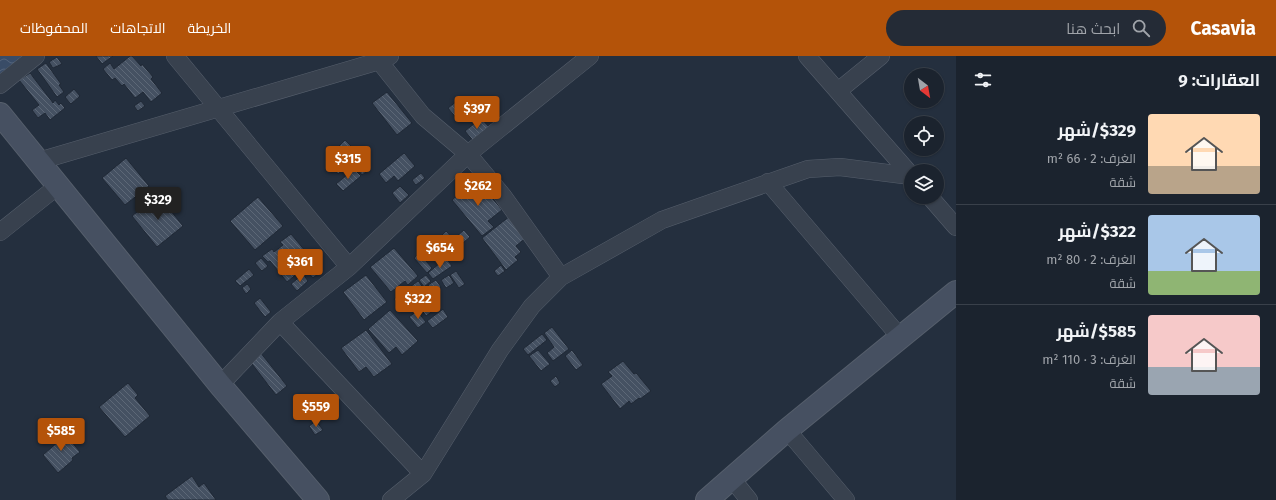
<!DOCTYPE html>
<html lang="ar">
<meta charset="utf-8">
<style>
body{margin:0;font-family:"Fira Sans",Cairo,sans-serif;background:#242b36;color:#f1f3f6;direction:rtl;height:100vh;display:flex;flex-direction:column;font-size:15px;white-space:nowrap}
*{box-sizing:border-box;margin:0}
p{font-size:13px;color:#a0a4aa}
.icon{flex:none;width:22px;height:22px;fill:none;stroke:currentColor;stroke-width:2;stroke-linecap:round;stroke-linejoin:round}
.map{position:relative;flex:1;overflow:hidden;direction:ltr}
.side{display:flex;flex-direction:column;background:#1b232e;width:320px}
.side>*{flex:none}
.needle{width:26px;rotate:149deg}
.tools{position:absolute;left:904px;top:12px;display:grid;gap:8px}
.tools a{display:grid;place-items:center;width:40px;height:40px;border-radius:50%;background:#1b232e;box-shadow:0 1px 3px #0004,0 0 0 1px #39404a;font-size:20px}
.price{position:absolute;translate:-50% -34px;padding:0 9px;border-radius:4px;background:#b45309;color:#fff;font-size:13px;line-height:26px;filter:drop-shadow(0 1px 2px #0008)}
.price::after{content:'';position:absolute;left:50%;top:24px;width:12px;height:9px;margin-left:-6px;background:inherit;clip-path:polygon(0 0,100% 0,50% 100%)}
.price.current{background:#222;color:#fff}
ul{padding:0;list-style:none}
li{display:flex;align-items:center;gap:12px;height:100px;padding:0 16px}
li+li{border-top:1px solid #39404a}
li span{display:grid;place-items:center;flex:none;width:112px;height:80px;border-radius:4px;color:#555}
li>.icon{margin-inline-start:auto}
span .icon{width:48px;height:48px;fill:#fffc;stroke-width:1}
li b{font-size:17px}
h2{display:flex;justify-content:space-between;align-items:center;height:48px;padding:0 16px;font-size:17px}
header{display:flex;align-items:center;gap:24px;box-sizing:border-box;height:56px;padding:0 20px;background:#b45309;color:#fff}
header strong{font-size:19px}
nav{display:flex;gap:22px;margin-inline-start:auto;font-size:14px}
.search{width:280px;height:36px;background:#242b36;display:flex;align-items:center;gap:10px;box-sizing:border-box;padding:0 14px;border-radius:22px;color:#a0a4aa;font-size:15px}
main{display:flex;flex:1;min-height:0}
.map>svg:first-child{display:block}
.water{fill:url(#water-waves)}
.building{fill:url(#building-back-hatch);stroke:#1f2835}
.lines{fill:none;stroke-linecap:round;stroke-linejoin:round}
.street-casing{stroke:#565f6c;stroke-width:18}
.secondary-casing{stroke:#565f6c;stroke-width:24}
.street{stroke:#38414e;stroke-width:17}
.secondary{stroke:#465061;stroke-width:22}
</style>
<header>
<strong>Casavia</strong>
<div class="search"><svg class="icon" aria-label="search" viewBox="0 0 24 24"><circle cx="10" cy="10" r="6"/><path d="M15 15l6 6"/></svg>ابحث هنا</div>
<nav><a>الخريطة</a><a>الاتجاهات</a><a>المحفوظات</a></nav>
</header>
<main>
<section class="side">
<h2>العقارات: 9<svg class="icon" aria-label="filters" viewBox="0 0 24 24"><path d="M4 7h16M4 17h16"/><circle cx="9" cy="7" r="2"/><circle cx="15" cy="17" r="2"/></svg></h2>
<ul>
<li><span style="background:linear-gradient(#ffd9b3 65%,#b9a48a 0)"><svg class="icon" aria-label="home" viewBox="0 0 24 24"><path d="M3 11l9-7 9 7M6 9v11h12V9"/></svg></span><div><b>$329/شهر</b><p>الغرف: 2 · 66 m²</p><p>شقة</p></div></li>
<li><span style="background:linear-gradient(#a9c7e8 70%,#8fb573 0)"><svg class="icon" aria-label="home" viewBox="0 0 24 24"><path d="M3 11l9-7 9 7M6 9v11h12V9"/></svg></span><div><b>$322/شهر</b><p>الغرف: 2 · 80 m²</p><p>شقة</p></div></li>
<li><span style="background:linear-gradient(#f6c9c9 65%,#9aa5b1 0)"><svg class="icon" aria-label="home" viewBox="0 0 24 24"><path d="M3 11l9-7 9 7M6 9v11h12V9"/></svg></span><div><b>$585/شهر</b><p>الغرف: 3 · 110 m²</p><p>شقة</p></div></li>
</ul>
</section>
<div class="map">
<svg width="956" height="444" viewBox="0 0 956 444">
<defs>
<pattern id="water-waves" width="16" height="10" patternUnits="userSpaceOnUse"><rect width="16" height="10" fill="#394c67"/><path d="M0 5q4-4 8 0t8 0" fill="none" stroke="#53647b"/></pattern>
<pattern id="building-back-hatch" width="6" height="6" patternUnits="userSpaceOnUse"><rect width="6" height="6" fill="#455162"/><path d="M-1 5l2 2M0 0l6 6M5-1l2 2" fill="none" stroke="#5d6877"/></pattern>
</defs>
<rect width="100%" height="100%" fill="#242f3e"/>
<path class="water" d="M0,0H27L0,21Z"/>
<path class="building" d="M96,0H113L102,8Z
M130,0H132L141,10L142,8L153,21L151,23L162,37L151,46L143,36L135,42L124,28L122,30L115,22L112,24L103,13L110,7L114,13Z
M57,1L62,8L53,12L49,6Z
M46,7L61,28L59,29L64,36L57,41L37,13Z
M30,17L53,47L55,44L59,49L61,47L65,52L50,64L45,57L38,62L32,54L39,49L19,24Z
M74,33L80,40L71,48L65,41Z
M387,36L412,67L397,79L372,47Z
M141,45L145,50L138,55L134,50Z
M457,45L467,57L458,64L448,52Z
M481,62L489,71L475,87L465,75Z
M345,84L351,90L344,97L338,91Z
M404,97L415,110L398,125L394,120L386,127L379,118Z
M331,99L338,106L343,101L349,109L338,118L326,104Z
M126,102L149,130L125,149L102,122Z
M360,102L370,113L362,119L353,108Z
M354,113L361,120L343,135L336,128Z
M421,117L425,122L416,129L412,124Z
M477,123L502,154L488,165L494,171L482,180L452,144Z
M400,130L409,139L400,147L392,137Z
M158,139L183,170L157,191L132,160Z
M258,141L283,170L255,194L230,165Z
M510,160L527,181L516,190L521,196L515,201L518,204L506,214L482,182Z
M464,174L470,181L463,187L457,180Z
M446,175L452,182L444,188L439,182Z
M291,178L312,203L304,210L305,211L287,226L270,205L268,206L262,200L272,193L274,196L283,189L280,186Z
M429,189L435,197L426,205L432,212L427,217L414,202Z
M394,192L418,220L408,229L405,225L391,236L370,211Z
M261,202L268,210L262,215L255,207Z
M446,202L452,210L433,223L428,217Z
M313,206L321,215L313,222L305,213Z
M501,209L505,215L498,220L494,215Z
M249,213L254,219L240,230L235,225Z
M456,215L465,228L459,232L450,219Z
M303,218L308,225L297,235L291,228Z
M366,219L387,246L364,264L343,236Z
M426,219L431,225L424,231L419,224Z
M449,219L454,227L446,232L441,224Z
M436,224L441,231L433,236L428,229Z
M418,225L438,251L426,260L421,253L424,251L417,241L407,249L406,246L400,251L394,243Z
M247,228L251,233L246,238L242,232Z
M260,242L271,256L265,261L254,247Z
M443,253L448,261L433,272L427,265Z
M390,254L418,285L402,299L396,291L389,297L368,273Z
M417,255L426,266L418,272L409,261Z
M552,271L569,293L553,305L547,297L554,291L544,277Z
M366,274L392,308L374,321L366,311L359,316L341,292Z
M542,278L547,284L528,299L523,293Z
M538,294L550,308L541,315L529,300Z
M572,294L583,309L576,314L565,300Z
M260,296L287,330L276,339L249,304Z
M623,305L634,318L636,317L651,335L640,343L639,342L631,348L629,345L620,353L601,328L612,320L608,316Z
M556,320L560,327L555,331L550,325Z
M128,327L138,339L135,342L150,360L125,381L99,351Z
M304,338L314,349L320,343L328,352L315,363L298,344Z
M316,365L323,374L315,379L309,370Z
M61,373L80,396L72,402L73,404L58,417L43,399L60,384L55,378Z
M192,420L199,431L204,427L216,444H168L165,440Z"/>
<g class="lines">
<g class="street-casing">
<path id="street" d="M175,0L349,211
M807,0L911,119
M379,5L423,60L468,98L503,140L561,221
M0,29L36,0
M838,35L881,0
M39,105L379,5L390,0
M768,126L900,281
M930,141L956,171
M0,176L59,129
M280,266L423,418
M220,329L280,266L349,211L468,98L590,0
M787,374L846,444
M732,423L749,444
M391,444L423,418L500,294L532,250L561,221L662,164L808,113L840,111L911,120"/>
</g>
<g class="secondary-casing">
<path id="secondary" d="M0,58L220,329L318,444
M707,444L787,374L956,236"/>
</g>
<use href="#street" class="street"/>
<use href="#secondary" class="secondary"/>
</g>
</svg>
<div class="tools">
<a><svg class="needle" viewBox="-14 -14 28 28"><path d="M0-13l5 13h-10z" fill="#e53935"/><path d="M0 13l5-13h-10z" fill="#a0a4aa"/></svg></a>
<a><svg class="icon" aria-label="locate" viewBox="0 0 24 24"><circle cx="12" cy="12" r="6"/><path d="M12 2v4M12 18v4M2 12h4M18 12h4"/></svg></a>
<a><svg class="icon" aria-label="layers" viewBox="0 0 24 24"><path d="M12 4l9 5-9 5-9-5zM3 14l9 5 9-5"/></svg></a>
</div>
<b class="price" style="left:477px;top:74px">$397</b>
<b class="price" style="left:348px;top:124px">$315</b>
<b class="price" style="left:478px;top:151px">$262</b>
<b class="price current" style="left:158px;top:165px">$329</b>
<b class="price" style="left:440px;top:213px">$654</b>
<b class="price" style="left:300px;top:227px">$361</b>
<b class="price" style="left:418px;top:264px">$322</b>
<b class="price" style="left:316px;top:372px">$559</b>
<b class="price" style="left:61px;top:396px">$585</b>
</div>
</main>
